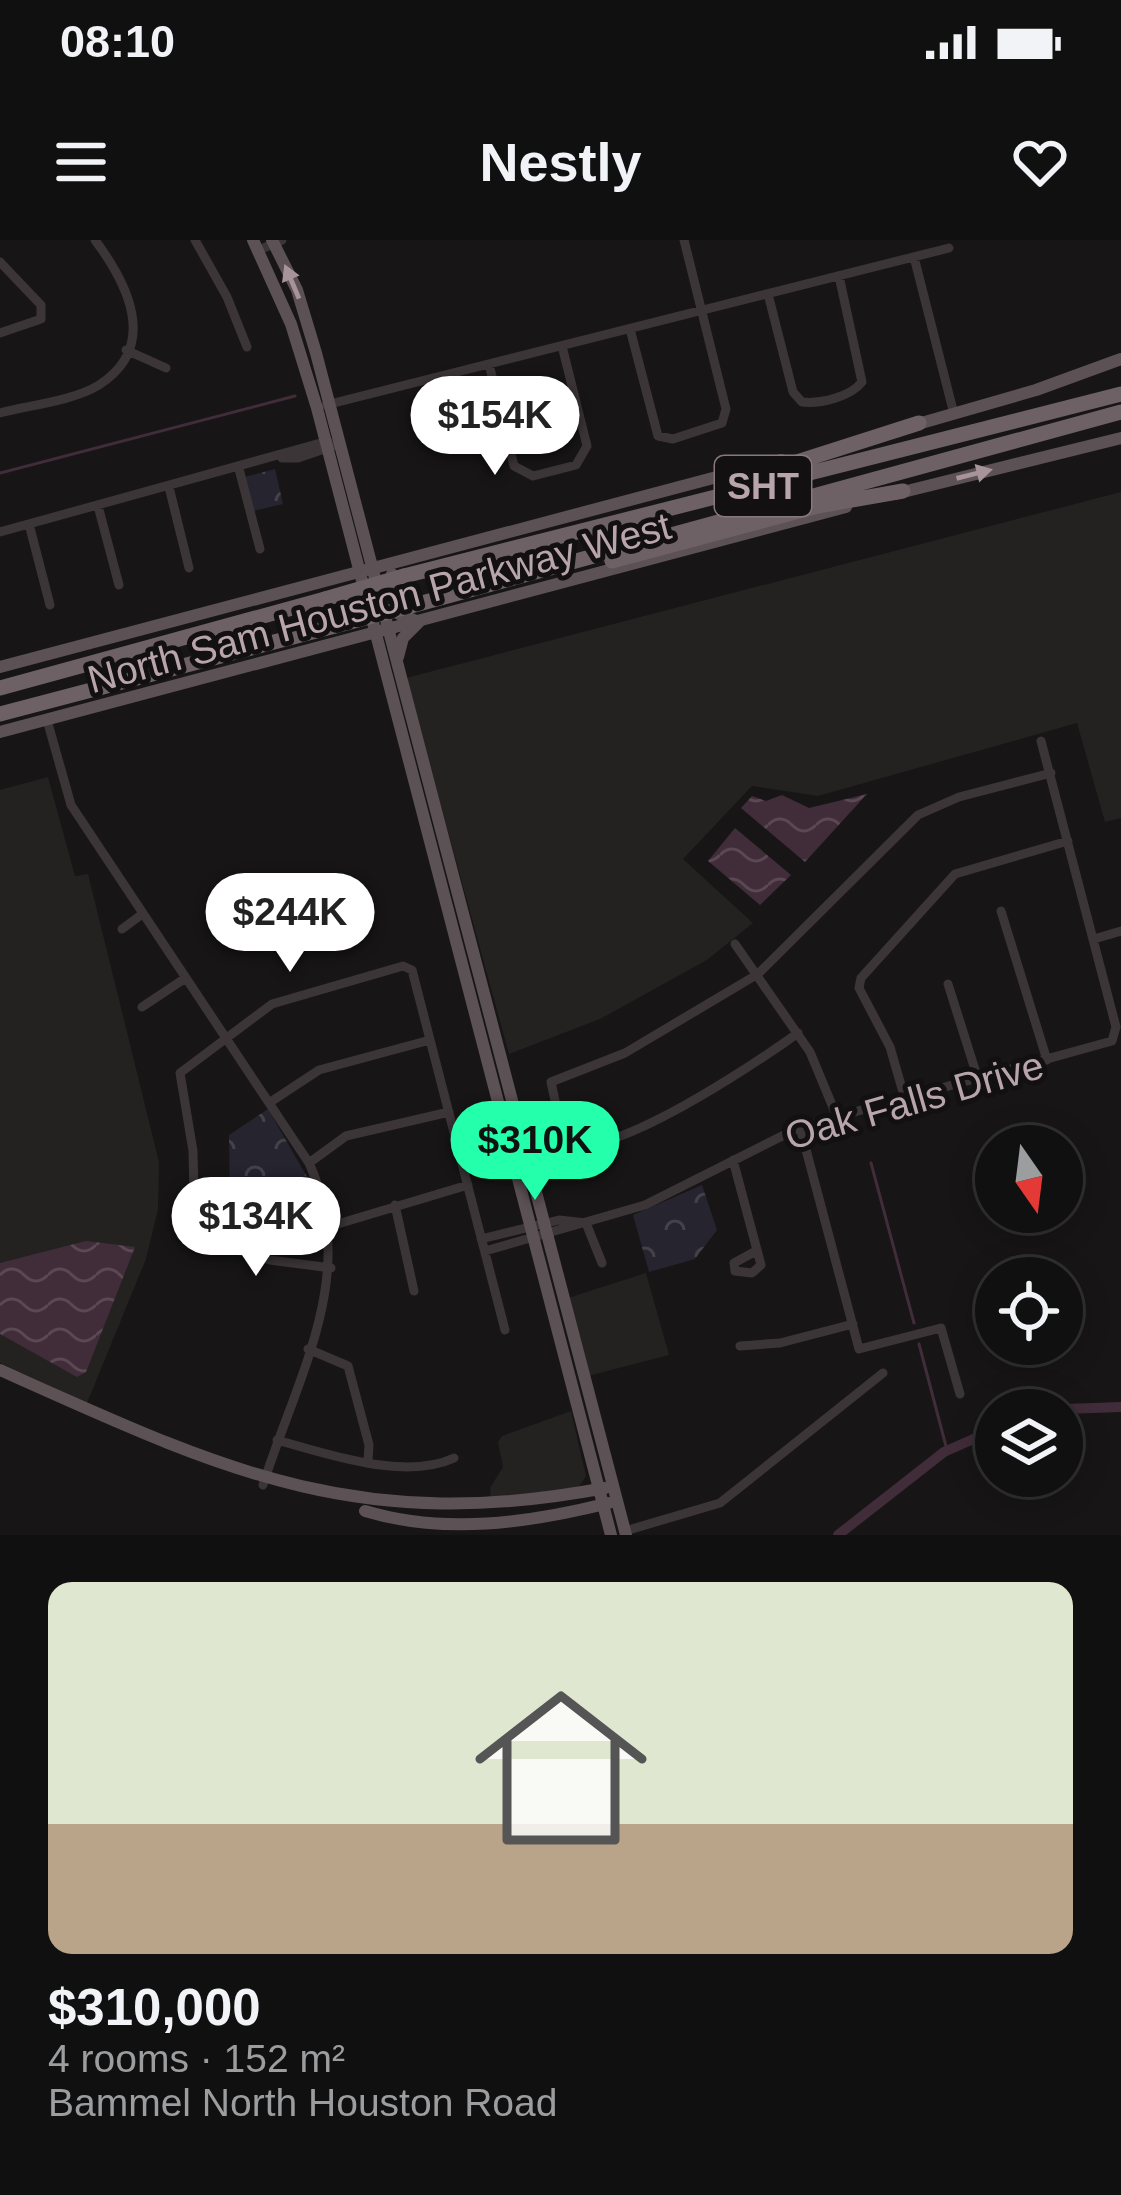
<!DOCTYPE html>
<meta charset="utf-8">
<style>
body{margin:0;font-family:Arial,sans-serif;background:#1e1e1e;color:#f1f3f6;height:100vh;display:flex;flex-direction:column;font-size:45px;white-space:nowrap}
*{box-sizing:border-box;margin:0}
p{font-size:39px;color:#9c9d9f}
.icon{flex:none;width:66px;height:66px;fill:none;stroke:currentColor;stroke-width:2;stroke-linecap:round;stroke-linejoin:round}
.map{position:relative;height:1295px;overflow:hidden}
.details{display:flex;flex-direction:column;background:#111010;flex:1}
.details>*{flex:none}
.needle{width:78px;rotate:166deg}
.fabs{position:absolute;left:975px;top:885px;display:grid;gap:24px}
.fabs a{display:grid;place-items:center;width:108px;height:108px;border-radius:50%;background:#111010;box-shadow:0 6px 30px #0003,0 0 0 3px #303030;font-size:60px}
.price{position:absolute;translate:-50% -102px;padding:0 27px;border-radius:42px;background:#fff;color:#222;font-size:39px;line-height:78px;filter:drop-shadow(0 3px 6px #0008)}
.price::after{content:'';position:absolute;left:50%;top:72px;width:36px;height:27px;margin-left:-18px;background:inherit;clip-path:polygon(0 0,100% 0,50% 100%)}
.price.selected{background:#24ffac;color:#111}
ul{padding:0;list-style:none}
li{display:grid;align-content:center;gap:24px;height:636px;padding:0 48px}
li+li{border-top:3px solid #303030}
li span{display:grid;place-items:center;height:372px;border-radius:24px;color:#555}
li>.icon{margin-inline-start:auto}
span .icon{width:216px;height:216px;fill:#fffc;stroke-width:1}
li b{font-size:51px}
.status{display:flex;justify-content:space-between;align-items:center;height:84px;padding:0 60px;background:#111010;direction:ltr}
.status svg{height:33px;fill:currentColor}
header{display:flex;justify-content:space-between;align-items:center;height:156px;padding:0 48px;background:#111010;font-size:54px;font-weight:600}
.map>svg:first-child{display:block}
.built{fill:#242121}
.park{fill:url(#park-crowns)}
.water{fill:url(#water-waves)}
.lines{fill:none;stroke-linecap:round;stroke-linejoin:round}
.stream{stroke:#412c39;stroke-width:3}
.river{stroke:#412c39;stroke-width:10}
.minor{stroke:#3c3537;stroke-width:9}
.major{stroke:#5c5154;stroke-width:12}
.highway{stroke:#6e6165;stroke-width:15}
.highway-bridge{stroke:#6e6165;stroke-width:15}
.oneway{fill:#a6949a}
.labels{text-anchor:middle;stroke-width:10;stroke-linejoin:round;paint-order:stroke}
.shield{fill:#121010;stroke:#86787d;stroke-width:3}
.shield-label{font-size:36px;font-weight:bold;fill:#b8a5ac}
.street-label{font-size:39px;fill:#b8a5ac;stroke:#121010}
</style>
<div class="status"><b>08:10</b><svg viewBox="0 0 49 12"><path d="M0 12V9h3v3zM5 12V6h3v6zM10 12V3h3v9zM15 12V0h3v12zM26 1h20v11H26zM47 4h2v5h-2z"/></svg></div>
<header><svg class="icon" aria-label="menu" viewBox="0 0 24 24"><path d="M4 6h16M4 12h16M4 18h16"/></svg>Nestly<svg class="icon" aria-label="heart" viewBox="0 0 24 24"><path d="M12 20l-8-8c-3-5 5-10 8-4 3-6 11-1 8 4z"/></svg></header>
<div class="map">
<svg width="1121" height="1295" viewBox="0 0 1121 1295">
<defs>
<pattern id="park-crowns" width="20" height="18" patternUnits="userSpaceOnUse" patternTransform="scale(3)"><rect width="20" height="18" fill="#25242f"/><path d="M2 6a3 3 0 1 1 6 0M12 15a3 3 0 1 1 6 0" fill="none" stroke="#43414a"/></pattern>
<pattern id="water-waves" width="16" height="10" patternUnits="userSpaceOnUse" patternTransform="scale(3)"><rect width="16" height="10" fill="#412c39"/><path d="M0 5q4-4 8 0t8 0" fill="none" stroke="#5a4853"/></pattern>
</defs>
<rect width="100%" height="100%" fill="#171515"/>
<path class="built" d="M1121,252V578L1105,582L1077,483L818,556L752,546L683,619L753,683L707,720L600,779L509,814L406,438Z
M48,537L75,636L88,634L159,922L158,969L146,1019L87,1163L0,1123V550Z
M646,1033L669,1115L588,1136L568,1058Z
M571,1171L586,1236L579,1247L491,1261L490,1248L503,1227L498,1202L502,1196Z"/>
<path class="park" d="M275,229L283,264L253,271L244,237Z
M268,869L318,956L289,966L293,984L230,968L229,895Z
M702,945L717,990L695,1019L649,1032L633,975Z"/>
<path class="water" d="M867,554L805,622L741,568L752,556L766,561L782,555L809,568Z
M735,588L791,635L760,665L708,621Z
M86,1001L135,1007L86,1132L77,1137L0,1094V1023Z"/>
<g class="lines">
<path class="stream" d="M0,233L295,156
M871,923L914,1083
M919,1104L947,1210"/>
<path class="river" d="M1037,1170L1121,1167
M838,1295L944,1212L996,1189"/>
<path class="minor" d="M195,0L227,57L247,107
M259,10L282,0
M914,17L954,174
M0,22L41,65V79L0,93
M768,54L793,152L802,162C821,164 850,157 862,142L839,36
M630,89L658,196L673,199L722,183L726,169L684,0
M126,110L166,128
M489,124L514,226L533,236L576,225L587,206L562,106
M326,165L949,8
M0,173C30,165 73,161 99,145C160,106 127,43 95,0
M282,218H298L339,204
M239,229L260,309
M169,247L189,328
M98,266L119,345
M29,284L50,365
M0,292L328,201
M47,480L71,565L309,923C360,1034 297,1137 263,1245
M1001,671L1047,820
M122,689L141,675
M1094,699L1121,691
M735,704L810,812L837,877
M948,744L978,839
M142,767L184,739
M798,793C762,819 603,927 564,902L551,842L625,813L758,734L918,575L959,557L1051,533
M905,859L890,807L859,748L861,738L955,634L1068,601
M269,863L319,830L430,800
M514,884L556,873
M800,887L859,1109L941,1088L960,1154
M733,920L761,1025L752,1033L735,1031L734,1023L756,1011
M309,923L346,896L449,872
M395,965L414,1051
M586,983L602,1023
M331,986L468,945
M481,999L559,980L586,983
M485,1011L645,965L800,887L1112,801L1116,787L1041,501
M331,1028L270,1020L195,997L193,911L180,833L272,764L403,726L412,730L505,1090
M740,1106L780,1103L853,1084
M308,1109L348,1126L369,1205L368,1221
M277,1200C327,1214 405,1241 454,1218
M625,1291L720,1263L883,1133"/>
<path class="major" d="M253,0L291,84L317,168L611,1295
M272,0L297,50L316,113L626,1295
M911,186L1036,150L1121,119
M895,254L1121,198
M392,334L399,374L419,382L403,398L398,417
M0,427L781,220
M0,492L846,267
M0,1130C221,1229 355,1295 605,1248
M365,1271C444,1295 529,1283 609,1263"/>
<path class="highway" d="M728,244L919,183
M612,321L818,266L903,251
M404,336L1121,154
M411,366L1121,172
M0,448L325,359
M0,474L335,386"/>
<path class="highway-bridge" d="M325,359L404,336
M335,386L411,366"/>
</g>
<defs><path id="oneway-solid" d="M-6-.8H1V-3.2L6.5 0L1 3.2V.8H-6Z" transform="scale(3)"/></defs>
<g class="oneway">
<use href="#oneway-solid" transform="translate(292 42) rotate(-113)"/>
<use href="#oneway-solid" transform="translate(974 234) rotate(-14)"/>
</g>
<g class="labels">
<rect class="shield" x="715" y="216" width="96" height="60" rx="9"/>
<g class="shield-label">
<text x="763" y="259">SHT</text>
</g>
<g class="street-label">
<text transform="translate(379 362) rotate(-15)" y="14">North Sam Houston Parkway West</text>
<text transform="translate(914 860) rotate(-16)" y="14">Oak Falls Drive</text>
</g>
</g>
</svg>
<div class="fabs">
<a><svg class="needle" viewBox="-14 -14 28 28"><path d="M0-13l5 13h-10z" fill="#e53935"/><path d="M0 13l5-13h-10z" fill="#9c9d9f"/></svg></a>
<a><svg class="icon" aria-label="locate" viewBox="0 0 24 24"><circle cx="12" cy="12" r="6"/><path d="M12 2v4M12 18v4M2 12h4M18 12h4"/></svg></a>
<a><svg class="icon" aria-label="layers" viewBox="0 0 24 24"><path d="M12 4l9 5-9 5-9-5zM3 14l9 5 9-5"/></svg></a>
</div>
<b class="price" style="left:495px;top:238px">$154K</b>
<b class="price" style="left:290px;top:735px">$244K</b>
<b class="price selected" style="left:535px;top:963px">$310K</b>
<b class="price" style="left:256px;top:1039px">$134K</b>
</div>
<section class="details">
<ul>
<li><span style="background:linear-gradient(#dfe7d0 65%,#b9a48a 0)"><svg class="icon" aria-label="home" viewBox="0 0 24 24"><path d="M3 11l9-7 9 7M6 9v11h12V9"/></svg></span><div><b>$310,000</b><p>4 rooms · 152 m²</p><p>Bammel North Houston Road</p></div></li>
</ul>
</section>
